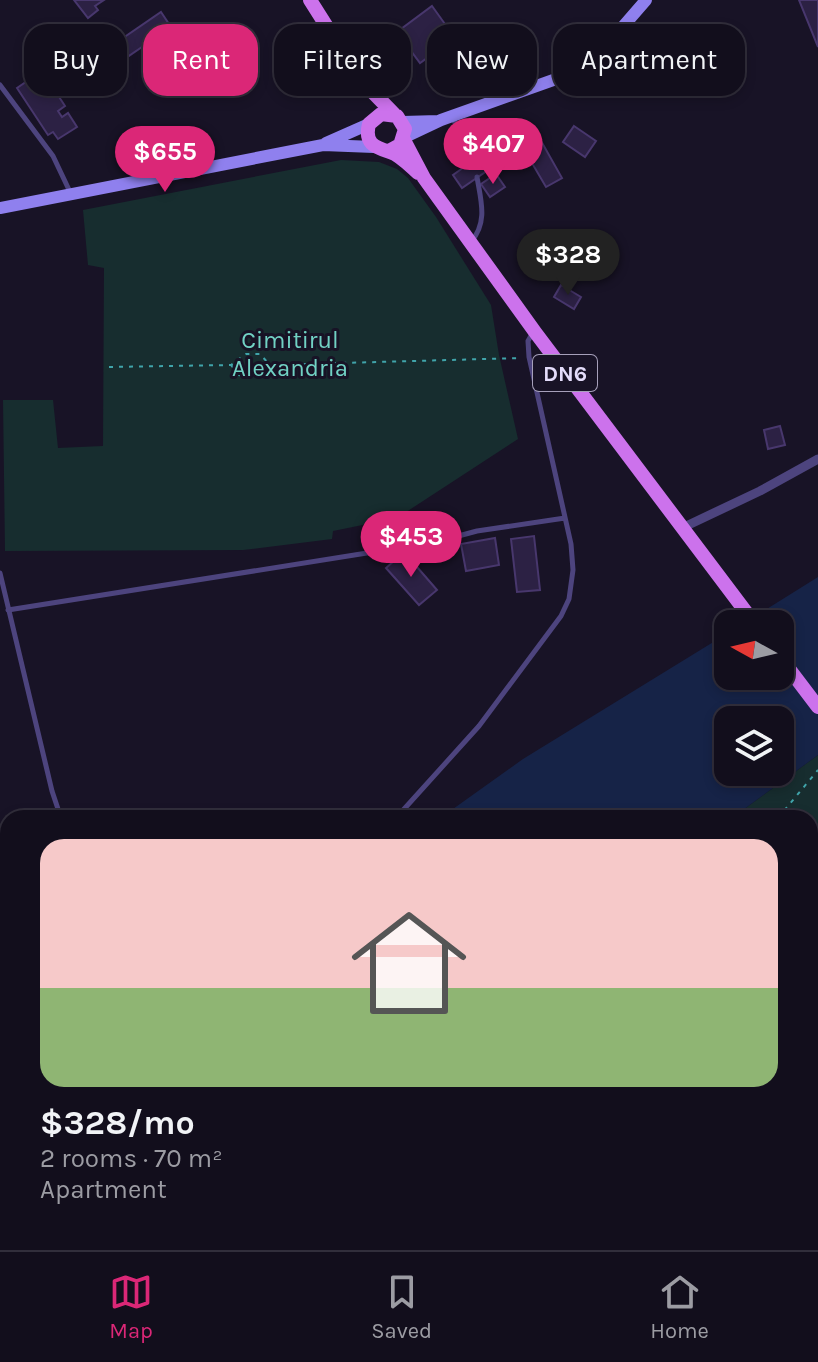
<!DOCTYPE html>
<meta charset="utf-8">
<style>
body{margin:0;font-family:Karla,sans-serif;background:#1b1725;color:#f1f3f6;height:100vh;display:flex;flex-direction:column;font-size:30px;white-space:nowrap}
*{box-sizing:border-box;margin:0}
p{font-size:26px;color:#9c9ca3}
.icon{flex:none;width:44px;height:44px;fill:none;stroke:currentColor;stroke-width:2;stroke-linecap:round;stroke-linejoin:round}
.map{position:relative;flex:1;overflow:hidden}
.sheet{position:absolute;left:0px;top:810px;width:818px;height:440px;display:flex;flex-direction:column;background:#120e1c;border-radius:24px 24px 0 0;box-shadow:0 4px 12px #0003,0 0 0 2px #312e3b}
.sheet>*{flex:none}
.guide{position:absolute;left:24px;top:24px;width:770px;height:72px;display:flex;gap:16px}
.needle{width:52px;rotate:278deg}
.tools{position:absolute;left:714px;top:610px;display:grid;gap:16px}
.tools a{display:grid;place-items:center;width:80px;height:80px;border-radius:16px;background:#120e1c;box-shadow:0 4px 12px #0003,0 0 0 2px #312e3b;font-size:40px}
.price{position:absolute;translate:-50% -68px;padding:0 18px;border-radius:28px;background:#db2777;color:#fff;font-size:26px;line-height:52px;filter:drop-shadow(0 2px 4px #0008)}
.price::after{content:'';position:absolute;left:50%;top:48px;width:24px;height:18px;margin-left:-12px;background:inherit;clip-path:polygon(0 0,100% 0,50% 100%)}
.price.active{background:#222;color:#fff}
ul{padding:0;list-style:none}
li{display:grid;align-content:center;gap:16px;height:424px;padding:0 40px}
li span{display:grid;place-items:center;height:248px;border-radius:24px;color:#555}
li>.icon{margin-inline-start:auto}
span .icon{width:144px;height:144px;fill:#fffc;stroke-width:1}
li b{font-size:34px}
.chip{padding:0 28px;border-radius:24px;background:#120e1c;box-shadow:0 4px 12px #0003,0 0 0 2px #312e3b;font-size:28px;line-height:72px}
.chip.active{background:#db2777;color:#fff}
.tabs{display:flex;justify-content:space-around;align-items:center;height:112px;border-top:2px solid #312e3b;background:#120e1c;font-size:22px;color:#9c9ca3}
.tabs a{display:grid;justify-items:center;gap:4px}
.tabs .active{color:#db2777}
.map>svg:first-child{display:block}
.green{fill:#172d2f}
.water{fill:#162347;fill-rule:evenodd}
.building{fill:#2c2144;stroke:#48376d;stroke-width:2}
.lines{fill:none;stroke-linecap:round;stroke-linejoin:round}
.path{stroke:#40a4aa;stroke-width:2;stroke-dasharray:4 6;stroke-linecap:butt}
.service{stroke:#4d447e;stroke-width:5}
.minor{stroke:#4d447e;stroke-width:9}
.secondary{stroke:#8f80ee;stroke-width:12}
.primary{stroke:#cc72ec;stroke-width:14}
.labels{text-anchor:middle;stroke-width:6;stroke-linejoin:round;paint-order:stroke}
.shield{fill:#181326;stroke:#a6a0ba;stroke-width:2}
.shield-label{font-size:22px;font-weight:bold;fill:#e3dcfa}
.park-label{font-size:24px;fill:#71d1c4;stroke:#181326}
</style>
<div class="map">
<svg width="818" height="1250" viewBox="0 0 818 1250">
<rect width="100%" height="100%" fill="#181326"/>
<path class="green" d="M341,160L379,162L397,169L408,178L436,217L491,305L499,355L518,439L397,518L333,531L332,539L243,550L5,551L3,400H53L58,448L103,446L104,268L88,265L83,210Z
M818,755V1100L810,1108V818H732Z
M8,1106V1224L0,1235V1111Z
M137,1242H258L256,1250H128Z"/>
<path class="water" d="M818,577V755L732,818H445L453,809L523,759L728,633V676H780V624H743ZM728,720H780V772H728Z
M8,1224V1242H136L127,1250H0V1235Z"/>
<path class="building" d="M74,0H104L95,6L98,10L88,18Z
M799,0H818V47Z
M432,6L455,38L420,63L397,32Z
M161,12L171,27L120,62L110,47Z
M42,71L65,106L58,111L62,117L68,113L77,127L58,139L53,132L48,135L17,88Z
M574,126L596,141L585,157L563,142Z
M536,132L562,178L546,187L519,141Z
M469,137L478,150L465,160L456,146Z
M481,155L491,168L462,188L453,175Z
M496,174L505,187L490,197L481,184Z
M561,285L581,297L574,309L554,297Z
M780,426L785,445L768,449L764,430Z
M534,536L540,590L517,592L511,539Z
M495,538L499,565L466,571L461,544Z
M404,552L437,590L419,605L386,568Z
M689,1242H728L719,1250H696Z"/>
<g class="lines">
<path class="path" d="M231,365L240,376H254L269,365L521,358
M109,367L231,365L246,354H260L268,363
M778,818L818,770
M0,1156L8,1144
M193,1250L200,1242"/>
<path class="service" d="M0,85L53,156L71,194
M452,116L463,141
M470,156L473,161
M471,242C488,222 481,201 477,177
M0,573L52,791L58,809L65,818
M8,610L436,542L477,531L565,518
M396,818L479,726L561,616L569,599L573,570L571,544L529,357L528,341L532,334"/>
<path class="minor" d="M682,528L760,491L818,459
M810,1151L818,1160
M810,1239L818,1233
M374,1242L376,1250
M505,1242L519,1250
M797,1250L807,1242"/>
<path class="secondary" d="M403,122L438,121
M405,137L441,120L587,68L646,0
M326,143L369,124
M0,208L323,145L374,147"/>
<path class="primary" d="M310,0L360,79L394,114
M404,140L424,178L535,332L755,624
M389,151L400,145L405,129L397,116L381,114L369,124C364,144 375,147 390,152C400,155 410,166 418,173
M780,657L818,707"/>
</g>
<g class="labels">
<rect class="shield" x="533" y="355" width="64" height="36" rx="6"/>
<g class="shield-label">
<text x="565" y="381">DN6</text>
</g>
<g class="park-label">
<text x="290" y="348">Cimitirul<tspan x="290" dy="28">Alexandria</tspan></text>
</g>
</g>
</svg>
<div class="tools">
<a><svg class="needle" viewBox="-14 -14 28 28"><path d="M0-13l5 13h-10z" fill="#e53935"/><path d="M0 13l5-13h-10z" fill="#9c9ca3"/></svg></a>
<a><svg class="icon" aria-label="layers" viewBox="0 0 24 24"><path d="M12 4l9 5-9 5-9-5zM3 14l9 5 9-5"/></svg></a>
</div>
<b class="price" style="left:493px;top:186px">$407</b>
<b class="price" style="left:165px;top:194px">$655</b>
<b class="price active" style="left:568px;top:297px">$328</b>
<b class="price" style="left:411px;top:579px">$453</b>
<div class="guide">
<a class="chip">Buy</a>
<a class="chip active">Rent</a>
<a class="chip">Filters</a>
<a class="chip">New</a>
<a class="chip">Apartment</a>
</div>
<section class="sheet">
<ul>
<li><span style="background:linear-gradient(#f6c9c9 60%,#8fb573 0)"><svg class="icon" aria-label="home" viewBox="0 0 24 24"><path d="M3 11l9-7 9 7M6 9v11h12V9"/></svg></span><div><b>$328/mo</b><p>2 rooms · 70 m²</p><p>Apartment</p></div></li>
</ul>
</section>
</div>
<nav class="tabs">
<a class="active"><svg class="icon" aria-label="map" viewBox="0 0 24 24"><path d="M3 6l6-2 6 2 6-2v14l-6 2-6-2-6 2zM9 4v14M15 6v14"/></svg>Map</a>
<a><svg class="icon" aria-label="saved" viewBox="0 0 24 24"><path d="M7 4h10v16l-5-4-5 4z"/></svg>Saved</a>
<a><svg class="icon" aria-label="home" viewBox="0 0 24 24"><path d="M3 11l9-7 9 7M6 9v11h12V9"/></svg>Home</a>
</nav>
